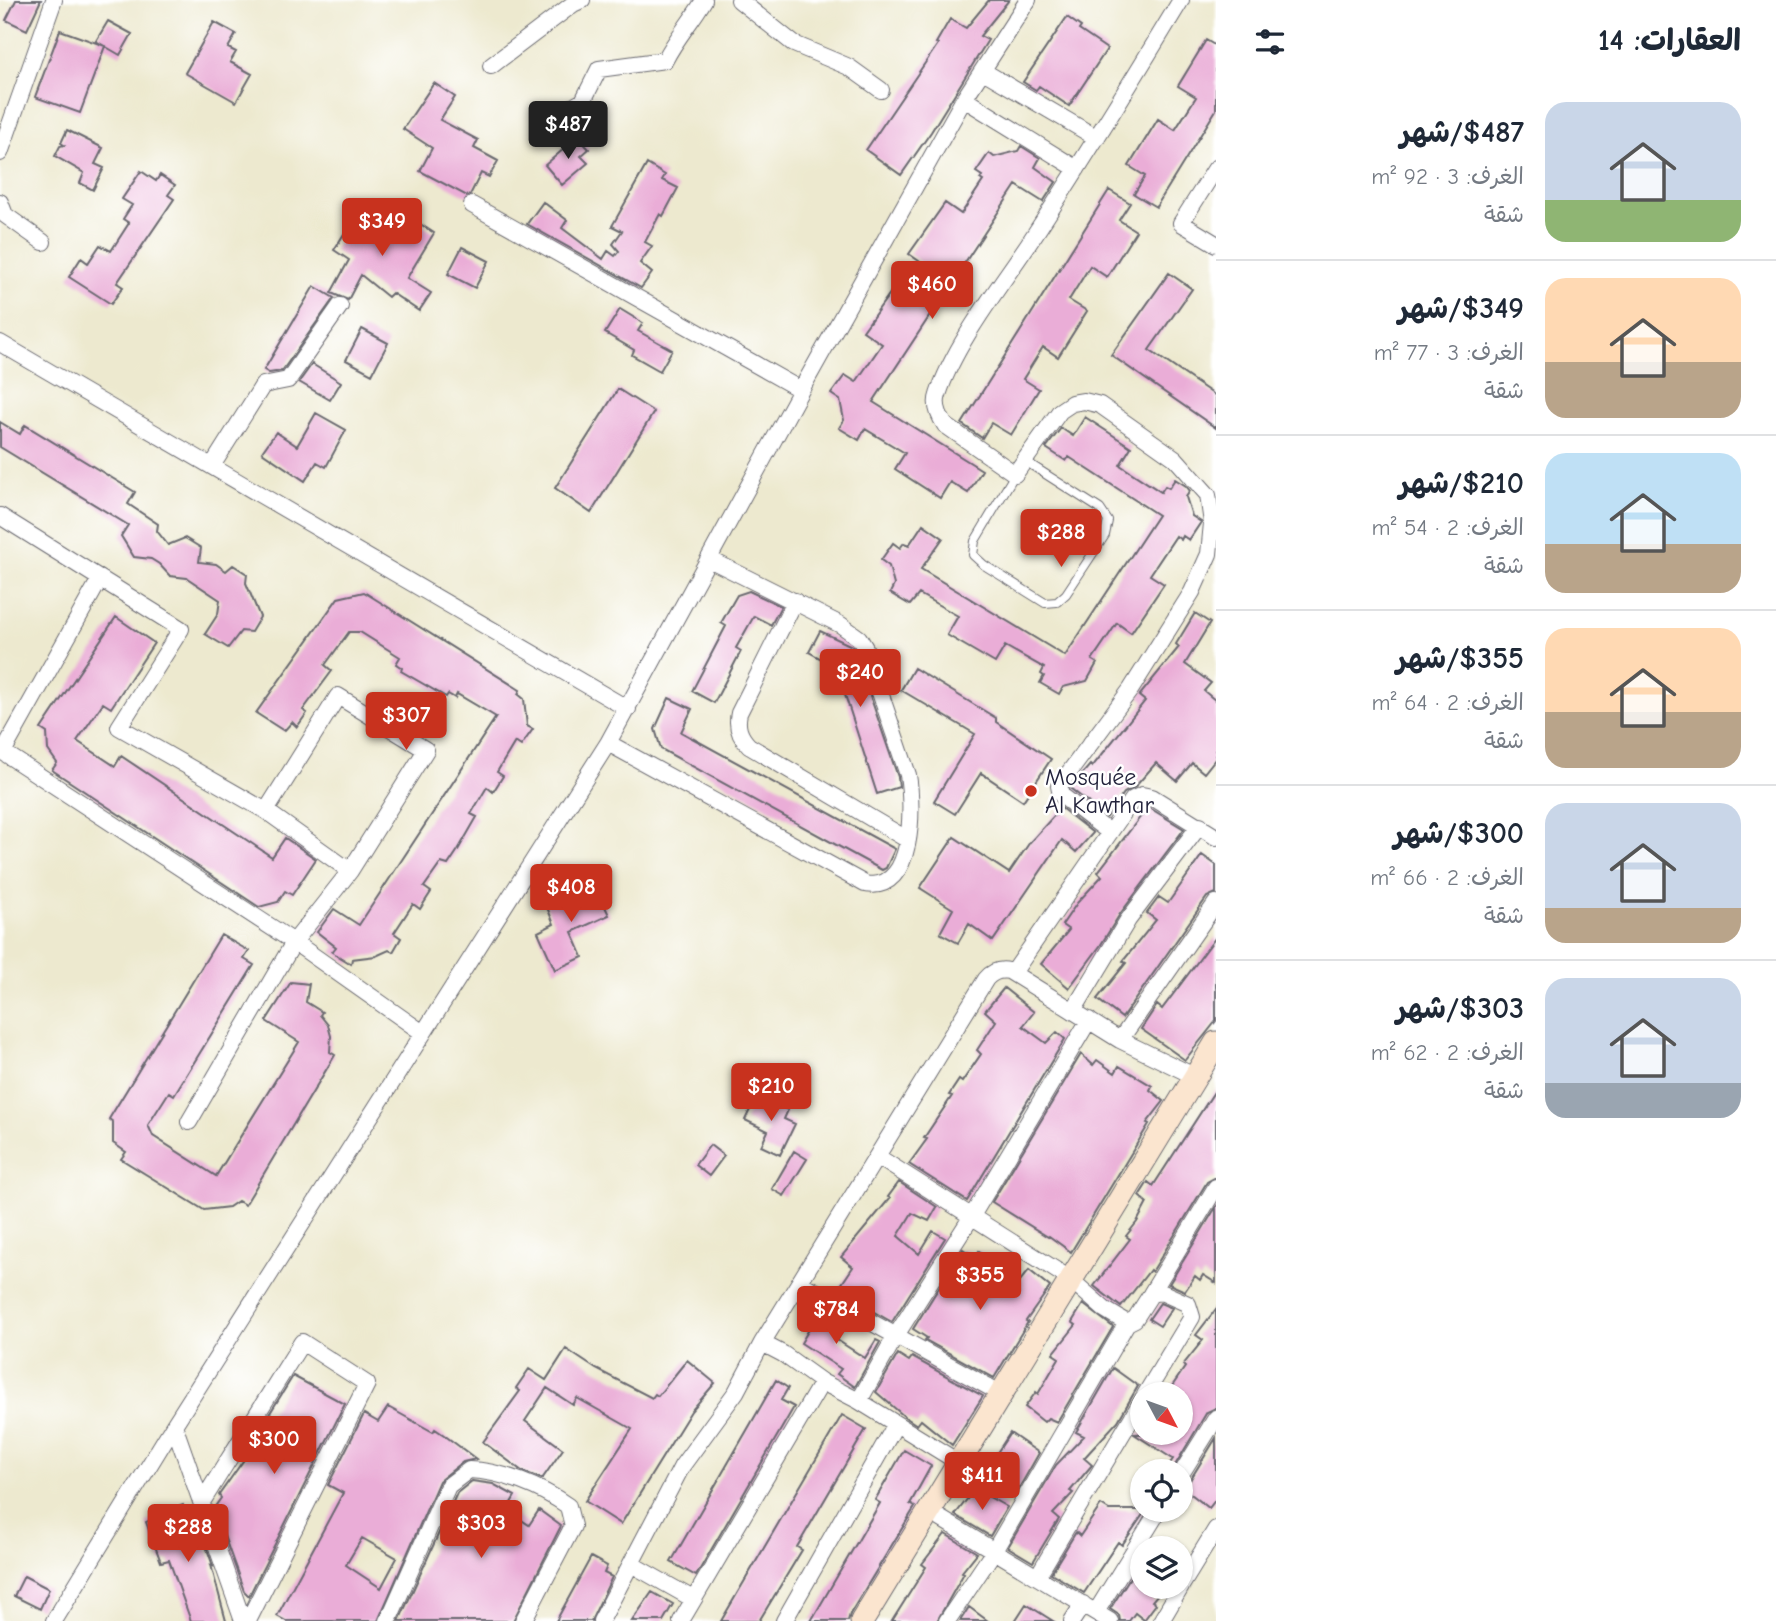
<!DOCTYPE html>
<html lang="ar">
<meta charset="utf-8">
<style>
body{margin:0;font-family:"Comic Neue","Playpen Sans Arabic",sans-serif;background:#f2f2f3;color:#1f2937;direction:rtl;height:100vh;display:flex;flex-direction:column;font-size:26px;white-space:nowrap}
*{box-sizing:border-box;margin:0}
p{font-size:23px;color:#747a83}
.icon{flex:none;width:38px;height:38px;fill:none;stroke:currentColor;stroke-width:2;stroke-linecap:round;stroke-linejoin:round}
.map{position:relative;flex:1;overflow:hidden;direction:ltr}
.panel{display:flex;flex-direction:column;background:#fff;width:560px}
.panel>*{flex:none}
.needle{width:46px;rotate:131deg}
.controls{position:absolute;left:1130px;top:1382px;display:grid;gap:14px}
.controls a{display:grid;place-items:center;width:63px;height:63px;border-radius:50%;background:#fff;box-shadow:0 2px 5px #0004;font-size:35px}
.price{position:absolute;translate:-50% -60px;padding:0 16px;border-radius:7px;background:#c8321e;color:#fff;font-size:23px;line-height:46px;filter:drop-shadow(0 2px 4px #0008)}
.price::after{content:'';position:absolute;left:50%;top:42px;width:21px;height:16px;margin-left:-10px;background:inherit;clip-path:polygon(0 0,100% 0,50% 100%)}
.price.selected{background:#222;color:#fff}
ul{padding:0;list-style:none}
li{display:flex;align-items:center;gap:21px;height:175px;padding:0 35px}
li+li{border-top:2px solid #e0e1e3}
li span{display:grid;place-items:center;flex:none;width:196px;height:140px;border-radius:21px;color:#555}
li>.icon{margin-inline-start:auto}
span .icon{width:84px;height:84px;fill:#fffc;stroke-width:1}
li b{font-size:30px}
h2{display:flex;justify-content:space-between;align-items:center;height:84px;padding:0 35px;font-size:30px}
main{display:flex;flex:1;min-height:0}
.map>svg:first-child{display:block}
.building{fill:#eaadd7;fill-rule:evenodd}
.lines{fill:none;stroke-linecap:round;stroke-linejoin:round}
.lane-casing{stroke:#69686f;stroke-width:10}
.street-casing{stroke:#69686f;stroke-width:18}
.secondary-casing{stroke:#69686f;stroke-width:25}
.lane{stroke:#fff;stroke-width:8}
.street{stroke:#fff;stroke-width:16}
.secondary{stroke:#fbe5cf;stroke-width:23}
.poi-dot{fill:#c8321e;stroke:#fff;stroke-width:2.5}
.labels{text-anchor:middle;stroke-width:5;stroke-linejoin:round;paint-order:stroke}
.poi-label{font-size:24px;fill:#22223b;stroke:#fff;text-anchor:start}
</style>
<main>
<section class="panel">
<h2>العقارات: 14<svg class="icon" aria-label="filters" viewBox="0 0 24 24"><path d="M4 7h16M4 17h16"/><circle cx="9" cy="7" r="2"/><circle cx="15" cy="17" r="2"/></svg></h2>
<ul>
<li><span style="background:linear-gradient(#c9d6e8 70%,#8fb573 0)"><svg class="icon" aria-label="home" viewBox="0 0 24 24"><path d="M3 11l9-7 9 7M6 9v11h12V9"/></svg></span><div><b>$487/شهر</b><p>الغرف: 3 · 92 m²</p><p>شقة</p></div></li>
<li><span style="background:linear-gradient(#ffd9b3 60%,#b9a48a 0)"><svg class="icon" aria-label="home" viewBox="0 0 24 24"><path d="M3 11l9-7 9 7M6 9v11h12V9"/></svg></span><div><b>$349/شهر</b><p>الغرف: 3 · 77 m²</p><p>شقة</p></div></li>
<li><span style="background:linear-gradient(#bfe0f5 65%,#b9a48a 0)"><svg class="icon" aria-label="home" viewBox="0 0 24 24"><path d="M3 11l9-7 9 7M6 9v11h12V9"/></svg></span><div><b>$210/شهر</b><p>الغرف: 2 · 54 m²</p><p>شقة</p></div></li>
<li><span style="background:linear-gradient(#ffd9b3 60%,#b9a48a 0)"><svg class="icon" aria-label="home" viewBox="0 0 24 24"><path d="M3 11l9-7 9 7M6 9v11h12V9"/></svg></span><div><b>$355/شهر</b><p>الغرف: 2 · 64 m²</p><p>شقة</p></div></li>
<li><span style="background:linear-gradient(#c9d6e8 75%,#b9a48a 0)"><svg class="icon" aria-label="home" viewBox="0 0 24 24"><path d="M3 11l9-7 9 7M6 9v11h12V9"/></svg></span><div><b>$300/شهر</b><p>الغرف: 2 · 66 m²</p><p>شقة</p></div></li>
<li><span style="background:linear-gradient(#c9d6e8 75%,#9aa5b1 0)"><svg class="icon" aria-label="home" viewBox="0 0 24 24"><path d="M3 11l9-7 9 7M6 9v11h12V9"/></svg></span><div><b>$303/شهر</b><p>الغرف: 2 · 62 m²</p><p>شقة</p></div></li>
</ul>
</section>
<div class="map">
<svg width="1216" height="1621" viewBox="0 0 1216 1621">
<rect width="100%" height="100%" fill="#fff"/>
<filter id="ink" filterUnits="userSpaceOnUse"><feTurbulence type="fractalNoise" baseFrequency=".0143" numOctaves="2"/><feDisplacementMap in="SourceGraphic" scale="14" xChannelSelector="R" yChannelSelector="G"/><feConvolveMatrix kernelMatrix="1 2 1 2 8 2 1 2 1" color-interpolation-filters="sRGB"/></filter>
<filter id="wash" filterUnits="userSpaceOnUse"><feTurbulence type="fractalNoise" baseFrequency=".00686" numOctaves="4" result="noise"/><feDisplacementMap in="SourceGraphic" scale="28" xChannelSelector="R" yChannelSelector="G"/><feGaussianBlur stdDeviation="1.57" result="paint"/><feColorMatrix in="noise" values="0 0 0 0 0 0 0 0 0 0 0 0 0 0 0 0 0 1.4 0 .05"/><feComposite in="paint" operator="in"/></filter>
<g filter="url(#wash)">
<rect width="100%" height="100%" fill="#ede9cf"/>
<g id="blocks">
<path class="building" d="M16,0H41L27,30L6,20Z
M989,0H1009L980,36L988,40L931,132L901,175L866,150L938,44L936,43L950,19L966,28Z
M1067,17L1081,27L1079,30L1107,49L1069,106L1039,86L1036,90L1023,82Z
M108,21L132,34L120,55L96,41Z
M214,22L236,34L228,48L236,52L230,62L252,74L236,102L185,73Z
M60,30L105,46L80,113L35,97Z
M1206,40L1216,46V110L1156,207L1134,194L1145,176L1129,166L1158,119L1175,130L1196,97L1178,86Z
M434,83L455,97L440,120L478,140L474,148L498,161L489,177L481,173L470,195L467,196L420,171L432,148L403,129Z
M67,130L103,148L95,164L104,168L93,190L80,183L84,173L55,156L60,146L64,145L61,143Z
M578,137L589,149L581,156L588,163L562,185L545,165Z
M1021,146L1040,158L1035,167L1056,182L1043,202L1016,185L873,402L982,470L968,493L950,482L940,498L895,469L905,453L865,429L859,440L839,428L844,420L840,400L831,394L845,375L856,382L882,344L863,331L896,285L910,295L929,268L909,254L945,203L961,214L983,181L980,179L982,176L976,172L989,153L994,157L1018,151Z
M647,164L665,175L662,180L678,188L663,216L660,214L645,242L652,246L640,263L652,273L641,288L527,224L543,202L567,220L562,228L603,259L608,251L615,256L619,251L613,244L622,231L612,226Z
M141,171L156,181L160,175L175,185L168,195L174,199L117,283L123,287L111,304L69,277L81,258L88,263L100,245L111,251L129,223L123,219L132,205L122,199Z
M1109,190L1130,203L1119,220L1136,231L1107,277L1090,266L1069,300L1087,311L1058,357L1043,347L1023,379L1039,389L1011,435L991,423L982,438L962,424Z
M362,205L409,235L417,222L434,233L407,278L431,293L419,311L392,293L388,297L361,275L348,300L331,293L349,260L334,250Z
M462,247L489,261L475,288L448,274Z
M1169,273L1192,289L1149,350L1216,396V428L1111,355Z
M314,286L334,298L282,371L269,373L264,370Z
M620,309L643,323L638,331L672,350L660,371L632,355L634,350L605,333Z
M362,329L388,343L372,374L346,360Z
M312,364L341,382L330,400L299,382Z
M618,389L654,412L591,513L555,488Z
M316,413L346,430L326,467L317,462L305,481L262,452L276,432L297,446Z
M1085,417L1131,447L1120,465L1161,492L1165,486L1169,488L1175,479L1186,486L1190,491L1186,497L1192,516L1201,522L1189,540L1183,536L1181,540L1176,536L1150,575L1164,584L1131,633L1117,623L1092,660L1097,663L1087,681L1063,687L1059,694L1040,683L1044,676L1041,674L1044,668L1005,646L995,663L947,635L958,616L919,594L910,605L890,593L894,585L889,566L881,560L893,543L900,548L904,543L909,545L923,524L943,538L921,569L1065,656L1158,515L1069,457L1066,461L1046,448L1061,428L1073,436Z
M0,422L20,434L25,425L135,492L128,504L158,524L157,531L168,545L185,538L201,548L199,562L216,564L226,571L233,565L247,574L246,583L260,617L251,632L241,631L228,648L205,634L218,614L220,600L187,578L170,576L159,564L151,559L134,557L121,536L128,525L0,447Z
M749,591L781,606L771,625L754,616L736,648L741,651L714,703L692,691L726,626L721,623L737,595Z
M364,592L520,690L518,694L524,699L527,726L533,729L521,746L515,742L497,772L503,776L493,792L487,787L471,814L477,817L458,850L448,865L441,863L424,887L431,892L420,909L413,904L394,933L401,938L393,952L389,950L376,956L352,959L351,964L332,952L336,947L317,932L334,909L359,925L496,717L457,694L455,698L448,694L446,697L401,671L402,668L396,664L400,657L360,632H349L325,665L332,671L303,710L307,713L297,727L292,722L284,731L256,713L338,598Z
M1195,613L1210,623L1185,664L1211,683L1204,691L1216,701V758L1204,773L1192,763L1177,781L1156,763L1135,787L1124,793L1107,817L1070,788L1090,765L1092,767L1145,701L1139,696L1179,647L1176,644Z
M116,617L154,643L111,708L103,703L77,741L115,766L121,756L272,857L285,838L316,859L292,895L285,891L278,902L259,907L52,770L57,763L48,750L47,733L41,729Z
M820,631L852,646L855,652L898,777L899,787L877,794L836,667L809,652Z
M914,668L996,718V722L1051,759L1023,801L981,773L955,814L934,801L975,734L901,690Z
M669,698L692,709L681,732L895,849L886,868L882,870L661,749L655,729Z
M1148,807L1184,829L1120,914L1100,946L1069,988L1041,964L1069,930L1062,925L1077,903L1102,876L1098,872Z
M1061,808L1093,833L1076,852L1062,840L993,941L969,924L958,943L940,933L953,909L920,888L954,837L1009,873L1030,842Z
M1202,855L1216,865V893L1207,897L1122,1018L1097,999L1126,963L1123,961L1156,920L1147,913L1159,897L1168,903Z
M594,883L609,915L572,932L583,957L555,970L538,932L554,924L546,905Z
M221,935L249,951L244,959L254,965L174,1095L169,1092L148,1125L153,1136L216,1176L299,1042L266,1021L291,982L309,984L306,1002L322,1012L320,1015L328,1025L331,1036L330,1052L335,1055L245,1205L238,1201L229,1207L204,1210L121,1159L126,1152L113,1143V1122L109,1119Z
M1216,937V1021L1185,1060L1141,1029L1157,1005L1162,1009Z
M1004,988L1034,1012L1023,1026L1046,1043L1057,1032L1065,1039L967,1201L909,1164L927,1139L924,1138L952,1096L949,1095L959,1080L962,1082L981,1054L977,1050L996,1021L985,1011Z
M1081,1054L1093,1065L1097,1060L1115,1073L1119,1066L1152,1086L1150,1090L1164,1101L1147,1123L1149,1124L1071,1252L1049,1236L1048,1237L992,1202Z
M1216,1089V1177L1207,1182L1152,1272L1150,1270L1121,1307L1094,1286L1130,1239L1126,1236L1137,1222L1147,1203L1139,1196L1148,1182L1153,1186Z
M757,1095L788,1110L784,1119L795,1124L780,1155L761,1146L768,1131L745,1120Z
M710,1145L724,1156L709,1176L695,1165Z
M794,1151L807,1159L784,1196L772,1189Z
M899,1182L937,1207L929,1221L912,1213L898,1236L919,1254L933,1231L945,1238L892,1322L837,1291L853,1267L841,1257L890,1198L888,1197Z
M1216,1207V1283L1203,1275L1200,1280L1195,1276L1185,1291L1169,1284Z
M963,1249L975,1257L979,1251L1020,1281L1029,1270L1050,1287L1026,1321L1028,1322L994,1378L925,1340L927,1338L913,1329Z
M1160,1303L1172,1308L1160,1326L1149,1319Z
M1083,1304L1113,1327L1057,1422L1048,1418L1044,1422L1025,1407L1036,1392L1038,1394L1059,1358L1053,1354L1076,1325L1072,1322Z
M822,1307L847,1321L837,1340L865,1358L876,1340L880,1342L855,1387L837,1374L841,1369L801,1343Z
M1216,1309V1408L1207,1412L1171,1472H1164L1173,1459L1134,1434L1181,1433V1395H1166L1185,1367L1183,1365L1203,1340L1196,1335Z
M566,1349L596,1369L652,1398L655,1394L658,1396L687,1360L715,1383L691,1411L621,1524L585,1501L632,1429L577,1398L573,1405L547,1388L525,1421L563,1449L542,1479L522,1471L483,1442L520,1391L516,1388L529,1369L546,1380Z
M898,1354L909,1361L912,1357L983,1396L952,1445L921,1420L917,1425L905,1417L876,1392Z
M1113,1368L1138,1386L1118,1421L1084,1458L1092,1465L1070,1491L1073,1493L1053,1514L1059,1519L1033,1562L1008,1547L1056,1465L1084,1436L1076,1432Z
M293,1376L345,1404L249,1596L244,1591L214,1508L221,1498L219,1495L250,1451L247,1450Z
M776,1380L788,1388L781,1400L794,1407L696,1576L671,1562Z
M388,1407L433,1432L435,1429L444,1435L476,1459L463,1462L439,1481L378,1621H286L277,1616L343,1493L328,1485L364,1414L378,1422ZM362,1538L397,1558L381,1588L346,1565Z
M842,1415L866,1429L797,1547L802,1550L759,1621H721Z
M1010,1433L1039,1453L1014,1497L985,1471Z
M1216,1438V1499L1209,1508L1182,1487L1190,1480Z
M904,1450L931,1466L910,1504L915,1507L850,1614L848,1621H811L880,1503L875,1500Z
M472,1481L493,1484L515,1496L507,1510L529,1525L539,1510L561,1526L513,1621H399L457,1493Z
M975,1489L1007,1507L990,1536L955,1515Z
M183,1505L194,1537L200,1529L213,1566L211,1565L226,1621H191L169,1560L161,1562L146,1522L159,1517L158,1514Z
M1101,1505L1109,1510H1146L1122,1545L1118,1542L1084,1593L1051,1573L1076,1532L1080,1536Z
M945,1534L977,1553L962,1572L964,1573L937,1621H892L926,1567L922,1564Z
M591,1557L607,1566L604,1573L612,1577L591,1621H556Z
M1143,1557V1587H1164L1152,1601L1156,1604L1144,1620L1135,1613L1129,1621H1120L1119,1615L1110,1609Z
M24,1576L49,1589L40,1609L14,1596Z
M652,1592L673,1604L663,1621H632Z
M1026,1604L1053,1621H1015Z
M969,1607L988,1621H960Z"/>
</g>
</g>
<g filter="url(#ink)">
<use href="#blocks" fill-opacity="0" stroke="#69686f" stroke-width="2"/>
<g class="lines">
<g class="lane-casing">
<path id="lane" d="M1015,474L975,541L973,555L984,565L1045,603L1057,602L1066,594L1105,535L1108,521L1100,509L1025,461"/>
</g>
<g class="street-casing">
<path id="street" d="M739,0L794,44L849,67L881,90
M491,66L573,4L582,0
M983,71L1097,138
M964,99L1077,169
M545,123L583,101L599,69L665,60C676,38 692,21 704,0
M0,153L54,0
M1216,168L1181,223L1216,244
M0,202L5,215L43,242
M472,205L801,390
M0,343L628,709
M212,466L263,385L288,380L340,306
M0,516L181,629L119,727L266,811L350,871L426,750L338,696L266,811
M100,579L3,752L294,942L423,1033
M795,601L739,713C736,726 739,736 749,746L908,840
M608,743L865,884C915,894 913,805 908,775L865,648L859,638L841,625L709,559
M1109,832L1061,795L1059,786L1131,689L1192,592L1209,554L1212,523L1208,495L1175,458L1100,405L1084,401L1072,403L1060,411L1015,474L945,425C939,416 934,406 938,395C954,345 1001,285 1031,240C1083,161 1132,81 1181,0
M1013,973L1133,799L1142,795L1152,797L1216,837
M1073,1011L1128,920L1200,825
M1120,1040L1216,903
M189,1122L294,942L350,871
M878,1157L1070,1279L1104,1309L1127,1323L1135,1319L1151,1294L1161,1292L1188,1304L1192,1317L1145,1395
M800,1283L1000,1393
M1151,1294L1216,1187
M762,1343L986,979C992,972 1000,969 1009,971L1120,1040L1194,1076
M859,1401L895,1337L972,1216L1089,1020
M174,1425L243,1621
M1181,1474L1216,1418
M202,1502L302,1342L367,1384L248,1621
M928,1511L1110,1621
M631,1564L693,1599
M1037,1577L1143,1399
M1181,1586L1216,1529
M1096,1612L1159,1510
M54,1621L174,1425L608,743L801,390L964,99L1028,0
M388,1621L448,1486L469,1470C502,1471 541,1487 568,1506L573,1526L523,1621
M601,1621L682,1466L736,1392L762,1343L783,1354L822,1382L859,1401L958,1462
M681,1621L822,1382
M784,1621L896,1424
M947,1621L994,1551L1127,1323
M1072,1621L1083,1604
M1161,1621L1181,1587"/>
</g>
<g class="secondary-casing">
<path id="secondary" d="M862,1621L1216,1043"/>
</g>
<use href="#lane" class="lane"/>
<use href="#street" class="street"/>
<use href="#secondary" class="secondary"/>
</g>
</g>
<circle class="poi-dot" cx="1031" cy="791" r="7"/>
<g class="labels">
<g class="poi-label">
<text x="1045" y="785">Mosquée<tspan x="1045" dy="28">Al Kawthar</tspan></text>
</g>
</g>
</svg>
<div class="controls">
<a><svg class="needle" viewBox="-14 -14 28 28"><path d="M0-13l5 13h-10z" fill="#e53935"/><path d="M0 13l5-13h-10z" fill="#747a83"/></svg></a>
<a><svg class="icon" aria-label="locate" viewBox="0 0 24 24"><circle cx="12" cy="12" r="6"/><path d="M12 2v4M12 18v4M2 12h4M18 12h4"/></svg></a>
<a><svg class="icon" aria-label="layers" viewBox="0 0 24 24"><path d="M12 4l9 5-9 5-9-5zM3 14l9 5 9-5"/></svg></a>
</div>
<b class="price selected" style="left:568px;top:161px">$487</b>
<b class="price" style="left:382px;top:258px">$349</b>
<b class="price" style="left:932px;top:321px">$460</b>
<b class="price" style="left:1061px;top:569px">$288</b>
<b class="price" style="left:860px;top:709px">$240</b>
<b class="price" style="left:406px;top:752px">$307</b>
<b class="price" style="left:571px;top:924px">$408</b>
<b class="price" style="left:771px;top:1123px">$210</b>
<b class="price" style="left:980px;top:1312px">$355</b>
<b class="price" style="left:836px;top:1346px">$784</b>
<b class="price" style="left:274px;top:1476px">$300</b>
<b class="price" style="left:982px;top:1512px">$411</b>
<b class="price" style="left:481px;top:1560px">$303</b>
<b class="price" style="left:188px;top:1564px">$288</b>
</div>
</main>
